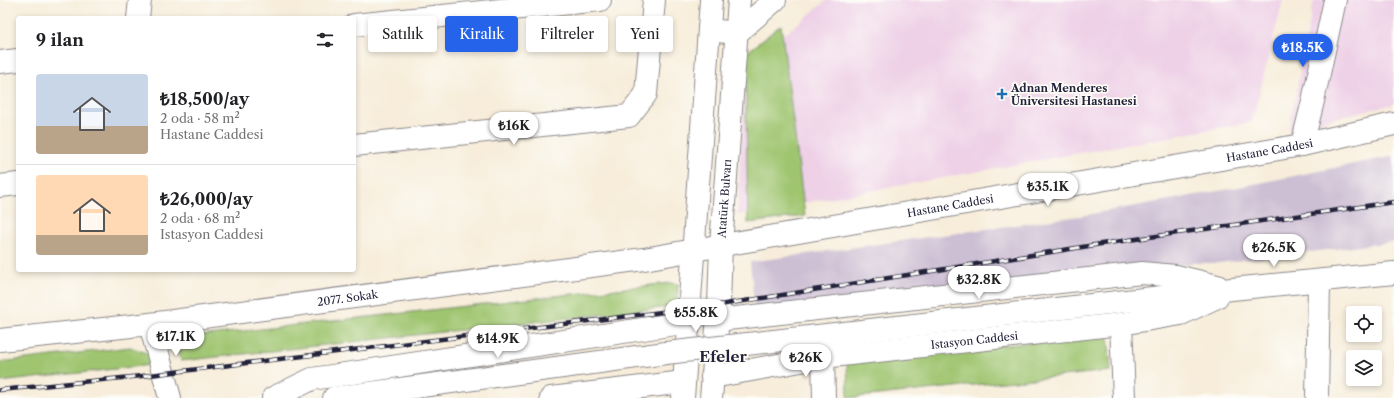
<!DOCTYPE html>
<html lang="tr">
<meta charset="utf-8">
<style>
body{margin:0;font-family:"Libre Caslon Text",serif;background:#f6f6f6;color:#202124;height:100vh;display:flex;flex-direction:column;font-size:15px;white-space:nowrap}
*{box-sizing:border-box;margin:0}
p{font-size:13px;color:#757577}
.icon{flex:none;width:22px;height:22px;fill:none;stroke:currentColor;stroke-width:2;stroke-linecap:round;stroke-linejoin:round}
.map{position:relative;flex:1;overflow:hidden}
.panel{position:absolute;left:16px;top:16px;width:340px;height:256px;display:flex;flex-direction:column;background:#fff;border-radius:4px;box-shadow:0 2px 6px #0003}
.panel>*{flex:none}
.hud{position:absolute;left:368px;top:16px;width:380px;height:36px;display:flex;gap:8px}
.controls{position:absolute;left:1346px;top:306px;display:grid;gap:8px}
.controls a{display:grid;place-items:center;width:36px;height:36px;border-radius:4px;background:#fff;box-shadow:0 2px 6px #0003;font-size:20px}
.price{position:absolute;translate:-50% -34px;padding:0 9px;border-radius:14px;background:#fff;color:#222;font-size:13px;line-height:26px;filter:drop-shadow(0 1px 2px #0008)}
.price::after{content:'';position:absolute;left:50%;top:24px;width:12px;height:9px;margin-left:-6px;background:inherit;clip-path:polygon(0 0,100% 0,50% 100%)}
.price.current{background:#2563eb;color:#fff}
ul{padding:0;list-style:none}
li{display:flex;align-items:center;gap:12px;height:100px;padding:0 20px}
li+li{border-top:1px solid #e0e0e0}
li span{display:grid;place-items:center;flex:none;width:112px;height:80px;border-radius:4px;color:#555}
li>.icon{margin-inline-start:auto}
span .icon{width:48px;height:48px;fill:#fffc;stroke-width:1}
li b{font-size:17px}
h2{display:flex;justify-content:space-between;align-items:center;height:48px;padding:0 20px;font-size:17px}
.chip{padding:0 14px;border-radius:4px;background:#fff;box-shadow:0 2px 6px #0003;font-size:14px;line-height:36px}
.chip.current{background:#2563eb;color:#fff}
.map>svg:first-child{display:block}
.built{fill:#eed0e7}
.industrial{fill:#ccbed3}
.green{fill:#9fc570;stroke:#607456}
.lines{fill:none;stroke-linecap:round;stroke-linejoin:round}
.minor-casing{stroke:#8c888a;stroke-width:24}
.major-casing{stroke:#8c888a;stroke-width:24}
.minor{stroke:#fff;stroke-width:22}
.major{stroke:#fff;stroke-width:22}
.rail-casing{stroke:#22223b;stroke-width:4.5}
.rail{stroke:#fdfcf7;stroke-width:3;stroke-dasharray:9;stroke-linecap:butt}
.major-bridge-casing{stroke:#8c888a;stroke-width:24;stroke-linecap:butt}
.major-bridge{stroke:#fff;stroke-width:22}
.poi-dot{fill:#1f6fb2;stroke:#fdfcf7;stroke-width:1.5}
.labels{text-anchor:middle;stroke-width:3.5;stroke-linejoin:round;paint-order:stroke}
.poi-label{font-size:11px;font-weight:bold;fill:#22223b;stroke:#fdfcf7;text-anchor:start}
.street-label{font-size:11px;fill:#22223b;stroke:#fdfcf7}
.district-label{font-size:15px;font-weight:bold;fill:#22223b;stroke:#fdfcf7}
</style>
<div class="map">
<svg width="1394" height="398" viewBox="0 0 1394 398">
<rect width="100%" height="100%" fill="#fdfcf7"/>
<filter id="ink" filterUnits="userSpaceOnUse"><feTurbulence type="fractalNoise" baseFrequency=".025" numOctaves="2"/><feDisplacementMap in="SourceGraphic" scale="8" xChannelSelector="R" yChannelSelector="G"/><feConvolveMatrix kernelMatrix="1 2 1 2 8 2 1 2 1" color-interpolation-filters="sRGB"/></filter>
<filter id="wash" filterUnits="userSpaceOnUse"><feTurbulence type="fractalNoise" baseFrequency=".012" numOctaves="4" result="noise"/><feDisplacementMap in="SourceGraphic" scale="16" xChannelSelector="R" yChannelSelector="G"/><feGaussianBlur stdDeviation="0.9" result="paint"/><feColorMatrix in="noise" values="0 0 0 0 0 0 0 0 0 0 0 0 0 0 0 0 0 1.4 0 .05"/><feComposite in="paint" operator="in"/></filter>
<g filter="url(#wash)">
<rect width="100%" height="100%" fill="#f7edda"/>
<path class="built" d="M827,0H1283L1252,122L737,215L746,65Z
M1314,0H1394V104L1289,129Z"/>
<path class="industrial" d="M1394,156V242L1218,263H1194L755,312L750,262L1080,216L1224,190Z"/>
<path class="green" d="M781,25L805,216L748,223L745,54Z
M670,283L678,284V306L181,361L178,350L190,337Z
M1108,335L1111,371L848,398L847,361Z
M130,347L158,357L159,364L0,382V362Z"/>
</g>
<g filter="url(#ink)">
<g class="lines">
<g class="minor-casing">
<g id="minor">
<path d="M138,18L140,0"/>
<path d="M354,25L600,0"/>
<path d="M709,30L737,33L775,0"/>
<path d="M0,62L18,60"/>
<path d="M354,145L629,116L646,94L654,0"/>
<path d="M1302,145L1313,101L1335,0"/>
<path d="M0,186L18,184"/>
<path d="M150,324L170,398"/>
<path d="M1121,324L1124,398"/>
<path id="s1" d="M0,340L150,324L644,259L694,250L1302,145L1394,124"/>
<path d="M823,357L824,398"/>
<path d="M1317,398L1319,281"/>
</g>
</g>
<g class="major-casing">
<g id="major">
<path d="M718,320L1142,273L1176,276L1217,286"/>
<path d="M729,346L1232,289L1394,273"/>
<path id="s2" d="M712,377L823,357L1121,324L1181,314L1217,297"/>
<path d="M273,398L312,379L689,322"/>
<path d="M334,398L666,353"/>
<path d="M551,398L684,382"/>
<path d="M683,398L711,0"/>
<path id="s3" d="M711,398L719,305L721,245L739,0"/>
</g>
</g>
<use href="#minor" class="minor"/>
<use href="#major" class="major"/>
<g class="rail-casing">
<path id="rail" d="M0,390L142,376L719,305L1101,244L1394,202"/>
</g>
<use href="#rail" class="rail"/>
<g class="major-bridge-casing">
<path id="major-bridge" d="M666,353L729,346"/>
</g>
<use href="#major-bridge" class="major-bridge"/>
</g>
</g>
<path class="poi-dot" d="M1000 88h4v4h4v4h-4v4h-4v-4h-4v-4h4z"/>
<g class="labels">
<g class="poi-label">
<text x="1011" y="92">Adnan Menderes<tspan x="1011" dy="13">Üniversitesi Hastanesi</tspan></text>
</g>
<g class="street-label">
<text dy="4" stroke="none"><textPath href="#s1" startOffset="1284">Hastane Caddesi</textPath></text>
<text dy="4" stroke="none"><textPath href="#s3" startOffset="200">Atatürk Bulvarı</textPath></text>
<text dy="4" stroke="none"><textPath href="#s1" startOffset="960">Hastane Caddesi</textPath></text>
<text dy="4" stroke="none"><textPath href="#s1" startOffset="350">2077. Sokak</textPath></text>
<text dy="4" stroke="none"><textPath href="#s2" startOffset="265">Istasyon Caddesi</textPath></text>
</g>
<g class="district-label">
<text x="723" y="362">Efeler</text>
</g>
</g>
</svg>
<div class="controls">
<a><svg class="icon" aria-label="locate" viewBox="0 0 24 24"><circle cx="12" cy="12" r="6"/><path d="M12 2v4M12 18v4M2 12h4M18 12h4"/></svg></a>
<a><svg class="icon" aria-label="layers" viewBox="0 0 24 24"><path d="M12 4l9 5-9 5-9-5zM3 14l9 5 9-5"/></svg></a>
</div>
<b class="price current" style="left:1303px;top:68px">₺18.5K</b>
<b class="price" style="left:514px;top:146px">₺16K</b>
<b class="price" style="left:1048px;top:207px">₺35.1K</b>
<b class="price" style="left:1274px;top:268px">₺26.5K</b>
<b class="price" style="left:979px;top:300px">₺32.8K</b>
<b class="price" style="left:696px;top:333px">₺55.8K</b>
<b class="price" style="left:176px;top:357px">₺17.1K</b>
<b class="price" style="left:498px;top:359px">₺14.9K</b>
<b class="price" style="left:806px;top:378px">₺26K</b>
<div class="hud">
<a class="chip">Satılık</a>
<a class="chip current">Kiralık</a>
<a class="chip">Filtreler</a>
<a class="chip">Yeni</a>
</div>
<section class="panel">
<h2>9 ilan<svg class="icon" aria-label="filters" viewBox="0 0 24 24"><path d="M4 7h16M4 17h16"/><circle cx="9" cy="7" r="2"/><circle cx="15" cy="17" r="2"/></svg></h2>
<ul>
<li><span style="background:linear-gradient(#c9d6e8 65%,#b9a48a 0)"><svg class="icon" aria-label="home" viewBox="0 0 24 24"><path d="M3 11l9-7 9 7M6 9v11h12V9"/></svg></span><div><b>₺18,500/ay</b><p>2 oda · 58 m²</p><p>Hastane Caddesi</p></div></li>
<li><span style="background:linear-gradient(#ffd9b3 75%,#b9a48a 0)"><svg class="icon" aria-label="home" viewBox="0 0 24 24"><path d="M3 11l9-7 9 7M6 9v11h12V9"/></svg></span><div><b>₺26,000/ay</b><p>2 oda · 68 m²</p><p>Istasyon Caddesi</p></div></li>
</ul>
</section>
</div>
